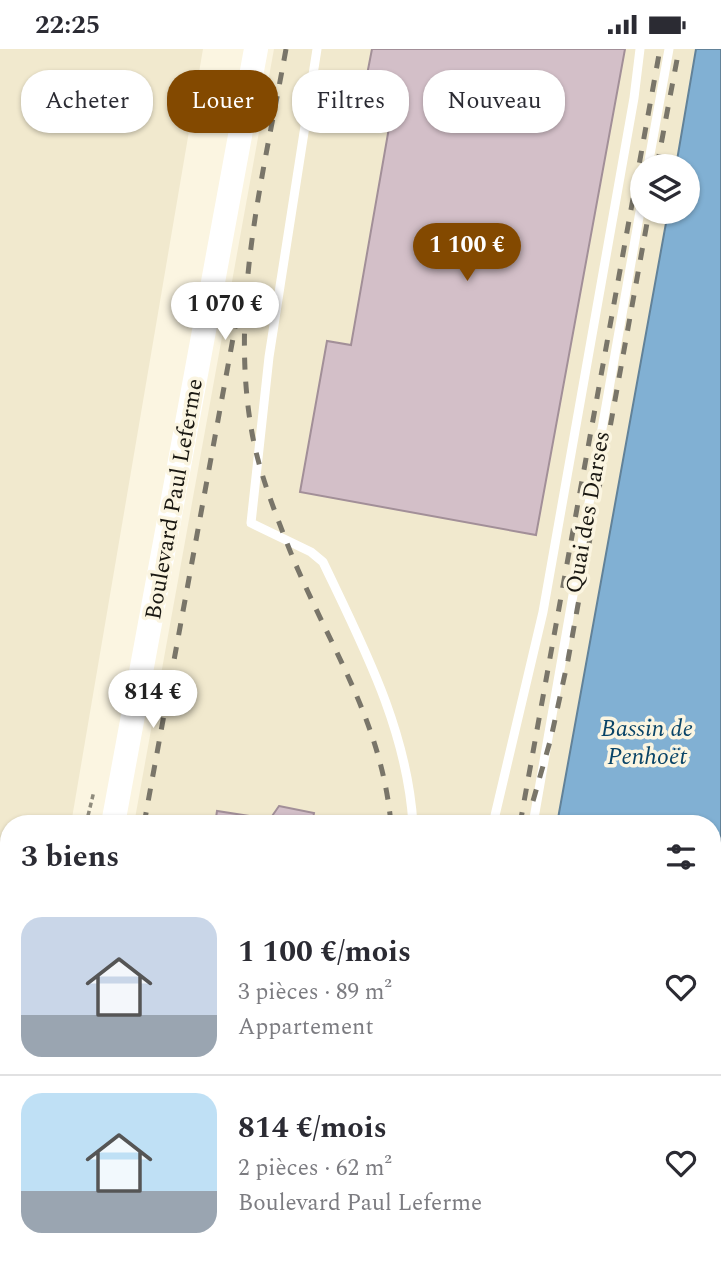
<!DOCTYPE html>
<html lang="fr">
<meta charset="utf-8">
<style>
body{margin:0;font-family:Spectral,serif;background:#f7f7f7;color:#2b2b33;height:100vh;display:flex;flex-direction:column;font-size:26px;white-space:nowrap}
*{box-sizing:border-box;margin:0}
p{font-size:23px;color:#7c7c81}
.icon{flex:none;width:38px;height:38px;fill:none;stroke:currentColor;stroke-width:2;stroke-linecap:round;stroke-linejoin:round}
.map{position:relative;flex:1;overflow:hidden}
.drawer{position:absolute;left:0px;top:766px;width:721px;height:450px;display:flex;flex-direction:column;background:#fff;border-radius:28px 28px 0 0;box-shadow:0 2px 5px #0004}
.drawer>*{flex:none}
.banner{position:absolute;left:21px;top:21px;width:679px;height:63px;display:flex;gap:14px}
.fabs{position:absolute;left:630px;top:105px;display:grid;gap:14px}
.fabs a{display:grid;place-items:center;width:70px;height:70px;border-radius:50%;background:#fff;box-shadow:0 2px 5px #0004;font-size:35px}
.price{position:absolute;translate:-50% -60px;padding:0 16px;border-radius:24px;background:#fff;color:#222;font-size:23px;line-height:46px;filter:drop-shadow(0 2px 4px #0008)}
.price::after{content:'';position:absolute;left:50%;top:42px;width:21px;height:16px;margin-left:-10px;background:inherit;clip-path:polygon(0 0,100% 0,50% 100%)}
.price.selected{background:#834900;color:#fff}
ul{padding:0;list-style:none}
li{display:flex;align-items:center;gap:21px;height:175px;padding:0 21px}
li+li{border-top:2px solid #e1e1e2}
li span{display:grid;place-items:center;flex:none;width:196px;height:140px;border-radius:21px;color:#555}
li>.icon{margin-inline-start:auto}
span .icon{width:84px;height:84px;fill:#fffc;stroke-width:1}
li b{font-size:30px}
h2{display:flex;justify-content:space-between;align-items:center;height:84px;padding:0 21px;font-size:30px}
.pill{padding:0 24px;border-radius:28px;background:#fff;box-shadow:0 2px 5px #0004;font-size:24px;line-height:63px}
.pill.selected{background:#834900;color:#fff}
.status{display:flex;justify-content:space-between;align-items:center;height:49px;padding:0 35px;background:#fff;direction:ltr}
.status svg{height:19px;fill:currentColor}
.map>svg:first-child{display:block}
.built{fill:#f1e9ce;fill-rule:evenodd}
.water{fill:#81b0d3;stroke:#628299;stroke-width:2}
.building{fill:#d3bfc8;stroke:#a28f98;stroke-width:2}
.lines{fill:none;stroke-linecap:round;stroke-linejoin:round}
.path{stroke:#8f8b7d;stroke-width:3.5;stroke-dasharray:5 3.5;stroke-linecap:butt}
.lane{stroke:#fff;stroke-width:9}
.secondary{stroke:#fff;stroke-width:24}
.rail{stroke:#797569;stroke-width:5;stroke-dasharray:12 12;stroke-linecap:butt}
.labels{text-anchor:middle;stroke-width:7;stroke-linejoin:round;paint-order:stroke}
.street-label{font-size:23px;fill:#1a1812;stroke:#fbf5e1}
.water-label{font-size:24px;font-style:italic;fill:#094467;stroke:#fbf5e1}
</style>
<div class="status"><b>22:25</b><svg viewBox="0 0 49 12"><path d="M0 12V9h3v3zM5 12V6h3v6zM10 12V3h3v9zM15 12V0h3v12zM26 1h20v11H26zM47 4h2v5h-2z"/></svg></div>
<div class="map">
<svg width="721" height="1216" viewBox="0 0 721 1216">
<rect width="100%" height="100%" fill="#fbf5e1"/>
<path class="built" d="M0,0H203L71,775H9V1208H712V775H134L274,0H721V1216H0ZM642,117H688V163H642Z"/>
<path class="water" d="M696,0H721V1216H477L478,1208H712V775H557L668,163H688V117H676Z"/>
<path class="building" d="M372,0H625L536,486L300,443L327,292L351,296L390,73L359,67Z
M279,757L314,764L312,775H215L217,762L270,770Z
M0,997L9,999V1047L0,1046Z
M0,1096L9,1098L5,1138L0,1137Z
M186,1208H253L251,1216H231Z"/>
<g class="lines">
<path class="path" d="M86,775L94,742
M0,847L9,849
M0,909L9,916"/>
<path class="lane" d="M317,0L269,308L251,474L311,503L323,513C363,597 407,680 413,775
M648,117L669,0
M493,775L543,563L634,49L640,0
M533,775L642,151
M274,1216L275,1208
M401,1216L403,1208
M455,1216L456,1208"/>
<path class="secondary" d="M113,775L256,0
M0,876L9,878
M33,1216L35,1208"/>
<path class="rail" d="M286,0C264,123 230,252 251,378C257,416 271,453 285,489C323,589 381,665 391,775
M657,117L679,0
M533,752L551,689L568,611L649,163
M144,775L238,262
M520,775L660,0
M390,1208L391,1216
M65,1216L66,1208
M264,1216L267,1208
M296,1216L298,1208
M327,1216L331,1208
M423,1216L425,1208
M439,1216L440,1208"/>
</g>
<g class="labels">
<g class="street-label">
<text transform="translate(173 450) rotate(-80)" y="8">Boulevard Paul Leferme</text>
<text transform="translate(587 463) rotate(-80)" y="8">Quai des Darses</text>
</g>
<g class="water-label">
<text x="647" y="687">Bassin de<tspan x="647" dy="28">Penhoët</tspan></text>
</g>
</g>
</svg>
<div class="fabs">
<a><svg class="icon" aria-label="layers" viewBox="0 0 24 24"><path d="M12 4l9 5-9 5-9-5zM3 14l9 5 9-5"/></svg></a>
</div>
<b class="price selected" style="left:467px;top:234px">1 100 €</b>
<b class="price" style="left:225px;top:293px">1 070 €</b>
<b class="price" style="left:153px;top:681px">814 €</b>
<div class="banner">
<a class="pill">Acheter</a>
<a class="pill selected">Louer</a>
<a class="pill">Filtres</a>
<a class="pill">Nouveau</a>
</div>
<section class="drawer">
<h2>3 biens<svg class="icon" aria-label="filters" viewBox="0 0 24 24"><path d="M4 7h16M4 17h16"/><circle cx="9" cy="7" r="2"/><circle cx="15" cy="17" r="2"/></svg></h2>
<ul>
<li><span style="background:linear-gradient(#c9d6e8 70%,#9aa5b1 0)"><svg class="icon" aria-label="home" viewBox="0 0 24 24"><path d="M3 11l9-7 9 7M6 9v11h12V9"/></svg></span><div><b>1 100 €/mois</b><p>3 pièces · 89 m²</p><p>Appartement</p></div><svg class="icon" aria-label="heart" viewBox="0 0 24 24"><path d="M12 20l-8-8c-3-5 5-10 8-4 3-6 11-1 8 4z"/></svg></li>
<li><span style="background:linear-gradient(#bfe0f5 70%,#9aa5b1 0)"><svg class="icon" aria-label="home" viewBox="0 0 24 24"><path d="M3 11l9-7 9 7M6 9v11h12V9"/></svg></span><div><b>814 €/mois</b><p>2 pièces · 62 m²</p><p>Boulevard Paul Leferme</p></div><svg class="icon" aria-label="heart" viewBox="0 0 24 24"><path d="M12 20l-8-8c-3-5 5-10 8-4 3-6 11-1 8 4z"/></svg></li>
</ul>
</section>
</div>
